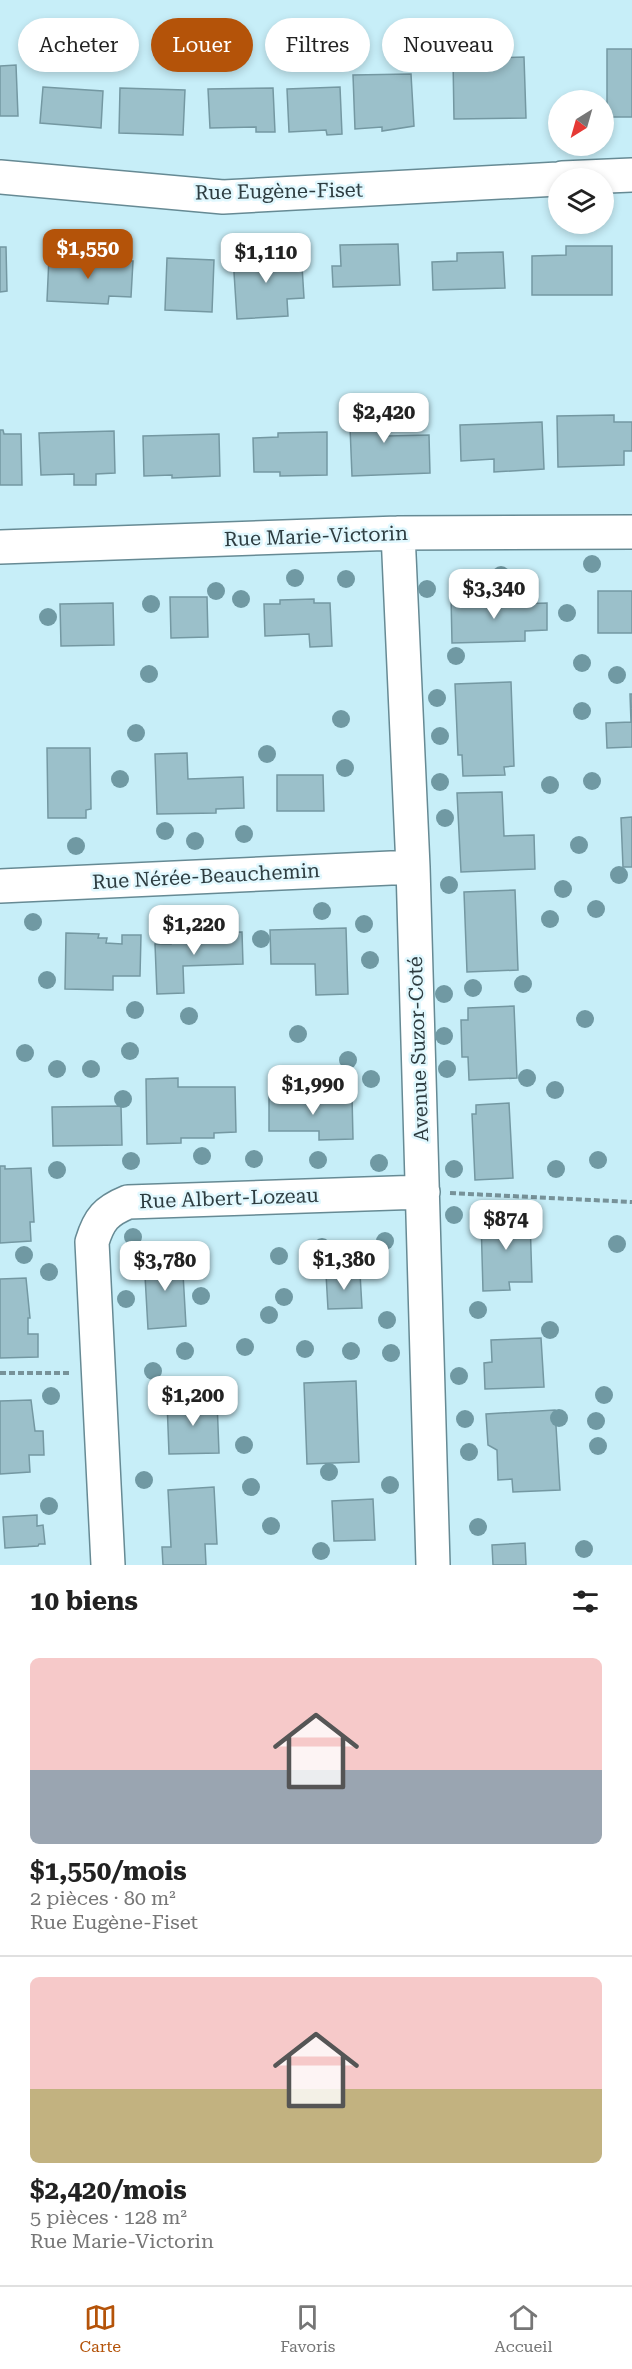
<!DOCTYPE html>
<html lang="fr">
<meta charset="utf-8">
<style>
body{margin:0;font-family:"Roboto Serif",serif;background:#f2f2f2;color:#222;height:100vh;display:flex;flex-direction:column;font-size:22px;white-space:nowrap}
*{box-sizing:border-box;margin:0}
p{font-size:20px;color:#767676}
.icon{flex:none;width:33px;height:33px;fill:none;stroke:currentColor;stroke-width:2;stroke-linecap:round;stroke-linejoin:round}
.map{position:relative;height:1565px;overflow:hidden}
.panel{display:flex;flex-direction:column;background:#fff;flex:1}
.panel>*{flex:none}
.hud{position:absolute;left:18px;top:18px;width:597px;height:54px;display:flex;gap:12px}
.needle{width:39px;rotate:217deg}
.tools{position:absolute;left:548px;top:90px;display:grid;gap:12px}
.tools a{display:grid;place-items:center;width:66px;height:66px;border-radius:50%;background:#fff;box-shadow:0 3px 9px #0003;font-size:30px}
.price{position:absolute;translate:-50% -51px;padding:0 14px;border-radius:12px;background:#fff;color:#222;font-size:20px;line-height:39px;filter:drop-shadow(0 2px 3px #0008)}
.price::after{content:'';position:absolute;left:50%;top:36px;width:18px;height:14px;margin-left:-9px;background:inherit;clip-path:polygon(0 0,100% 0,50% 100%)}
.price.selected{background:#b45309;color:#fff}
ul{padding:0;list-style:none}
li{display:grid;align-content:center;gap:12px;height:318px;padding:0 30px}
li+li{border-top:2px solid #e0e0e0}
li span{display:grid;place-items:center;height:186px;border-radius:9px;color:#555}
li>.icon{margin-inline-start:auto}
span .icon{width:108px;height:108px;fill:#fffc;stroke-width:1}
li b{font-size:26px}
h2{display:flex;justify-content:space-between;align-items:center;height:72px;padding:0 30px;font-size:26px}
.chip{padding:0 21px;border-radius:27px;background:#fff;box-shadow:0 3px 9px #0003;font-size:21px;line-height:54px}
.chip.selected{background:#b45309;color:#fff}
.tab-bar{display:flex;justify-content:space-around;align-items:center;height:84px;border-top:2px solid #e0e0e0;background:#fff;font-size:16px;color:#767676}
.tab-bar a{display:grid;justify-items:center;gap:3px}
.tab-bar .selected{color:#b45309}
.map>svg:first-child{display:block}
.building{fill:#9bc0ca;stroke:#7498a2;stroke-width:1.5}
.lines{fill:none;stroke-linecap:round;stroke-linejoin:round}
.minor-casing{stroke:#668a94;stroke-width:36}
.path{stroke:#779299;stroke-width:4;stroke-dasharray:6 3;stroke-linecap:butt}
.minor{stroke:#fff;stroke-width:33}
.tree{fill:#7099a3}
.labels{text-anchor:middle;stroke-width:5;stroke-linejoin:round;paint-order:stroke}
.street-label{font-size:20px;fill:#2d3c40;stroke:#e1f8fe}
</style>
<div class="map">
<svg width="632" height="1565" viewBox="0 0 632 1565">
<rect width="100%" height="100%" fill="#c7eef8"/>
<path class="building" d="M607,49H632V117H607Z
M524,57L526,118L454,119L453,59Z
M16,65L18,116H0V66Z
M411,74L414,126L382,131V127L355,129L353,75Z
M43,87L103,91L101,128L40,123Z
M340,87L342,134L327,135L326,130L289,132L287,89Z
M120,88L185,90L183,135L119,133Z
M273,88L275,132H256V127L210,128L208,89Z
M398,244L400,285L333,287L332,266H341L340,245Z
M566,246H612V295H532V256L566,255Z
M0,247H6L7,291L0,292Z
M284,248L285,267L302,266L304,298L287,299L288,316L237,319L233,257L254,256L253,250Z
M503,252L505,288L433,290L432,262L457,261V253Z
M49,257L133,261L131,297L109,296L108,304L47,301Z
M167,258L214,260L212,312L165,310Z
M385,400L387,436L429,435L430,473L352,476L349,402Z
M614,415V422H632V451H624V465L558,467L557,416Z
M542,422L544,469L494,472V459L461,461L460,425Z
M0,430H3L4,434H21L22,485H0Z
M114,431L115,473L96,474V485H74V474L41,475L39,433Z
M327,432V475L280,476V472H254L253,438L278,437V433Z
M219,434L220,476L172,478V475L144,476L143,436Z
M598,591H632V633H598Z
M480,595L481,605L547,603V630L525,631V641L452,643L451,596Z
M170,597H207L208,637L171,638Z
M314,599V603H330L332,646L310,647L309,634L265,636L264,604H280V600Z
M113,603L114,645L61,646L60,604Z
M511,682L514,766L504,767L505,775L463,776L462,755H458L455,684Z
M630,694H632V747L607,748L606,723L631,722Z
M47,748H90L91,809L86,810V818H48Z
M187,753L188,779L243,777L244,808L216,809V813L157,814L155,754Z
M277,775H323L324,811H277Z
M502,792L504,836L534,835L535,869L461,872L457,793Z
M632,817V867H623L621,818Z
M515,890L518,970L467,972L464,892Z
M346,928L348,994L316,995L315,964H271L270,930Z
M242,932L243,964L183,966L184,993L157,994L155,944H171V933Z
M66,933L99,934L98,938H107L106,943L122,944V935H141L140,976H113V990L65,989Z
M514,1006L517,1078L469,1080L468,1057H462L461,1020H468V1008Z
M178,1078V1087H235L236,1132L214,1133V1138H181V1143L147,1144L146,1079Z
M352,1096L353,1139L319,1140V1131H269V1097Z
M509,1103L513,1178L475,1180L472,1114H476V1105Z
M121,1106L122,1145L53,1146L52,1107Z
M0,1166H5V1169L31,1168L34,1222H30L31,1241L0,1243Z
M526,1212V1219H530L532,1282H509L510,1290L483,1291L481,1219L503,1218V1213Z
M182,1256L186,1326L148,1329L144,1258Z
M360,1273L362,1308L328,1309L326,1274Z
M26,1278L30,1318H28V1334H38V1357L0,1358V1279Z
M541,1338L544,1387L485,1389L484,1363L492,1362L491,1340Z
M356,1381L359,1462L307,1464L304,1383Z
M31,1400L35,1431H43L44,1455H29L30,1472L0,1474V1401Z
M217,1400L219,1453L169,1454L167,1401Z
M555,1410L560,1490L513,1492L512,1479L498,1480L497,1450L488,1445L486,1414Z
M214,1487L217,1544H205L206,1565H163L162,1547H171L168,1490Z
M373,1499L375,1540L334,1541L332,1501Z
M37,1515V1526L43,1525L45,1544H39L38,1546L5,1548L3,1517Z
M525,1543L526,1565H493L492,1545Z"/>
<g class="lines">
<g class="minor-casing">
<path id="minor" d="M0,177L223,197L558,179
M562,178L632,175
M398,533L413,867L433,1565
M0,547L398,533L632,532
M0,886L413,867
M108,1565L92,1242C99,1219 106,1211 128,1202L423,1192"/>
</g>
<path class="path" d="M450,1193L632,1202
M0,1373H69"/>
<use href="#minor" class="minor"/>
</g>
<g class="tree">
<circle cx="592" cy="564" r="9"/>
<circle cx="501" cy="575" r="9"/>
<circle cx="295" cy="578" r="9"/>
<circle cx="346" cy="579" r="9"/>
<circle cx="427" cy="589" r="9"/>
<circle cx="216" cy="591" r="9"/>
<circle cx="241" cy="599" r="9"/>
<circle cx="151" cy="604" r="9"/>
<circle cx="567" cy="613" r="9"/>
<circle cx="48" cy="617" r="9"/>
<circle cx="456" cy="656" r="9"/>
<circle cx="582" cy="663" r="9"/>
<circle cx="149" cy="674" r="9"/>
<circle cx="617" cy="675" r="9"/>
<circle cx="437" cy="698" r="9"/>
<circle cx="582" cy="711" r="9"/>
<circle cx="341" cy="719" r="9"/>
<circle cx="136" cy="733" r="9"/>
<circle cx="440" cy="736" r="9"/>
<circle cx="267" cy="754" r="9"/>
<circle cx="345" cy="768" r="9"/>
<circle cx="120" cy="779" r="9"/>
<circle cx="592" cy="781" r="9"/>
<circle cx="440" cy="782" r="9"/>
<circle cx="550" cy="785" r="9"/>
<circle cx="445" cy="818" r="9"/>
<circle cx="165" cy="831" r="9"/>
<circle cx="244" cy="834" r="9"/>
<circle cx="195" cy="841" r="9"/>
<circle cx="579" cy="845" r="9"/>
<circle cx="76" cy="846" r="9"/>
<circle cx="619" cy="875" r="9"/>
<circle cx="449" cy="885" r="9"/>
<circle cx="563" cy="889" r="9"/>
<circle cx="596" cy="909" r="9"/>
<circle cx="322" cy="911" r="9"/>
<circle cx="550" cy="919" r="9"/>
<circle cx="33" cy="922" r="9"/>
<circle cx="364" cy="924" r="9"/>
<circle cx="261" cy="939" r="9"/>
<circle cx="370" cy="960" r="9"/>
<circle cx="47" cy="980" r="9"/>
<circle cx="523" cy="984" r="9"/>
<circle cx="473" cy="988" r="9"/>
<circle cx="444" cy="994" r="9"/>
<circle cx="135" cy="1010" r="9"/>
<circle cx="189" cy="1016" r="9"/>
<circle cx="585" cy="1019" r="9"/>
<circle cx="298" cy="1034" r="9"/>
<circle cx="444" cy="1036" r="9"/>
<circle cx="130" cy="1051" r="9"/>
<circle cx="25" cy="1053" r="9"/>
<circle cx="348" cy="1060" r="9"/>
<circle cx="57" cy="1069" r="9"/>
<circle cx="91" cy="1069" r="9"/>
<circle cx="447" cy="1069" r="9"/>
<circle cx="527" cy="1078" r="9"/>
<circle cx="371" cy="1079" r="9"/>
<circle cx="555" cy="1090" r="9"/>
<circle cx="123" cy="1099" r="9"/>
<circle cx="202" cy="1156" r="9"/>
<circle cx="254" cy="1159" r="9"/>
<circle cx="318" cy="1160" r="9"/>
<circle cx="598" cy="1160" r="9"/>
<circle cx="131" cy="1161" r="9"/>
<circle cx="379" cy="1163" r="9"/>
<circle cx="454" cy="1169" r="9"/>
<circle cx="556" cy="1169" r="9"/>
<circle cx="57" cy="1170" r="9"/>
<circle cx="454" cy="1215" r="9"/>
<circle cx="133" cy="1237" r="9"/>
<circle cx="385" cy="1241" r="9"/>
<circle cx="617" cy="1244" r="9"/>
<circle cx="322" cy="1247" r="9"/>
<circle cx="24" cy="1255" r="9"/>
<circle cx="279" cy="1256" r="9"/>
<circle cx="49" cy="1272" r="9"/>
<circle cx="201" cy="1296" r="9"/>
<circle cx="284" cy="1297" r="9"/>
<circle cx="126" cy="1299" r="9"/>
<circle cx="478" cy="1310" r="9"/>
<circle cx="269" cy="1315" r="9"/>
<circle cx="387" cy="1320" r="9"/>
<circle cx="550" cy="1330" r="9"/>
<circle cx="245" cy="1347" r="9"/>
<circle cx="305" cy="1349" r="9"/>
<circle cx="185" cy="1351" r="9"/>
<circle cx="351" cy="1351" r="9"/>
<circle cx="391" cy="1353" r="9"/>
<circle cx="153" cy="1371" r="9"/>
<circle cx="459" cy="1376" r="9"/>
<circle cx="604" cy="1395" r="9"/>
<circle cx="51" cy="1396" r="9"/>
<circle cx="559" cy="1418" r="9"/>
<circle cx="465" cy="1419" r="9"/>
<circle cx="596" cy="1421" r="9"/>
<circle cx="244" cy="1445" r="9"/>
<circle cx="598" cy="1446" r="9"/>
<circle cx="469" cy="1452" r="9"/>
<circle cx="329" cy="1472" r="9"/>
<circle cx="144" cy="1480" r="9"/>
<circle cx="390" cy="1485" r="9"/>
<circle cx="251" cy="1487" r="9"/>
<circle cx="49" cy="1506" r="9"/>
<circle cx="271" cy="1526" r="9"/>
<circle cx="478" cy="1527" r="9"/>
<circle cx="584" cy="1549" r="9"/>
<circle cx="321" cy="1551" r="9"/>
</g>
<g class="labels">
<g class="street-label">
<text transform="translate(279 191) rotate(-1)" y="7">Rue Eugène-Fiset</text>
<text transform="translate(316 536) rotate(-2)" y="7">Rue Marie-Victorin</text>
<text transform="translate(206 876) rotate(-3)" y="7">Rue Nérée-Beauchemin</text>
<text transform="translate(418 1049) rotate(-92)" y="7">Avenue Suzor-Coté</text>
<text transform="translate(229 1198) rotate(-2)" y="7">Rue Albert-Lozeau</text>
</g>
</g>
</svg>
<div class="tools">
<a><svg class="needle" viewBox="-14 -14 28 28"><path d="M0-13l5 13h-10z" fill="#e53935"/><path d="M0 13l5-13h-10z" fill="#767676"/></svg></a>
<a><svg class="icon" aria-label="layers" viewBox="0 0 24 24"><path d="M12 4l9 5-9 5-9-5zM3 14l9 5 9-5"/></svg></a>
</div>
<b class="price selected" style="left:88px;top:280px">$1,550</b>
<b class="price" style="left:266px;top:284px">$1,110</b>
<b class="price" style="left:384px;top:444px">$2,420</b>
<b class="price" style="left:494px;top:620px">$3,340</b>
<b class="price" style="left:194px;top:956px">$1,220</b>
<b class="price" style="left:313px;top:1116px">$1,990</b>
<b class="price" style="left:506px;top:1251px">$874</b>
<b class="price" style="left:344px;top:1291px">$1,380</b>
<b class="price" style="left:165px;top:1292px">$3,780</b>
<b class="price" style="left:193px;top:1427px">$1,200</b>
<div class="hud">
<a class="chip">Acheter</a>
<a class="chip selected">Louer</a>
<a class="chip">Filtres</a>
<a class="chip">Nouveau</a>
</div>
</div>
<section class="panel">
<h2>10 biens<svg class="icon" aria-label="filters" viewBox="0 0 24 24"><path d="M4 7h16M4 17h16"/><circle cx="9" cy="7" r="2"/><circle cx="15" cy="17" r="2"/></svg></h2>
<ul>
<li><span style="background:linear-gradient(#f6c9c9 60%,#9aa5b1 0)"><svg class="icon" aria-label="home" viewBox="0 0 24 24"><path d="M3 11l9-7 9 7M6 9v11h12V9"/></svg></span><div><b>$1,550/mois</b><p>2 pièces · 80 m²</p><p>Rue Eugène-Fiset</p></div></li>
<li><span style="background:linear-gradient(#f6c9c9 60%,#c2b280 0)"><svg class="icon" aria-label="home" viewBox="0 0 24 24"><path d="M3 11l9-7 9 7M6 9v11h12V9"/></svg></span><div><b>$2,420/mois</b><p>5 pièces · 128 m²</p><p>Rue Marie-Victorin</p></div></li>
</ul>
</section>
<nav class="tab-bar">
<a class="selected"><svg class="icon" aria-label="map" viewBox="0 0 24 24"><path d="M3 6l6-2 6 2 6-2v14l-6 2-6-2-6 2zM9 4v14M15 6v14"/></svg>Carte</a>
<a><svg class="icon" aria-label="saved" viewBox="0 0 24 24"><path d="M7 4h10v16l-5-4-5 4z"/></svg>Favoris</a>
<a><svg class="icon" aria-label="home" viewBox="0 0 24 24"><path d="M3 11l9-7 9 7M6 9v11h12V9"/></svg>Accueil</a>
</nav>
